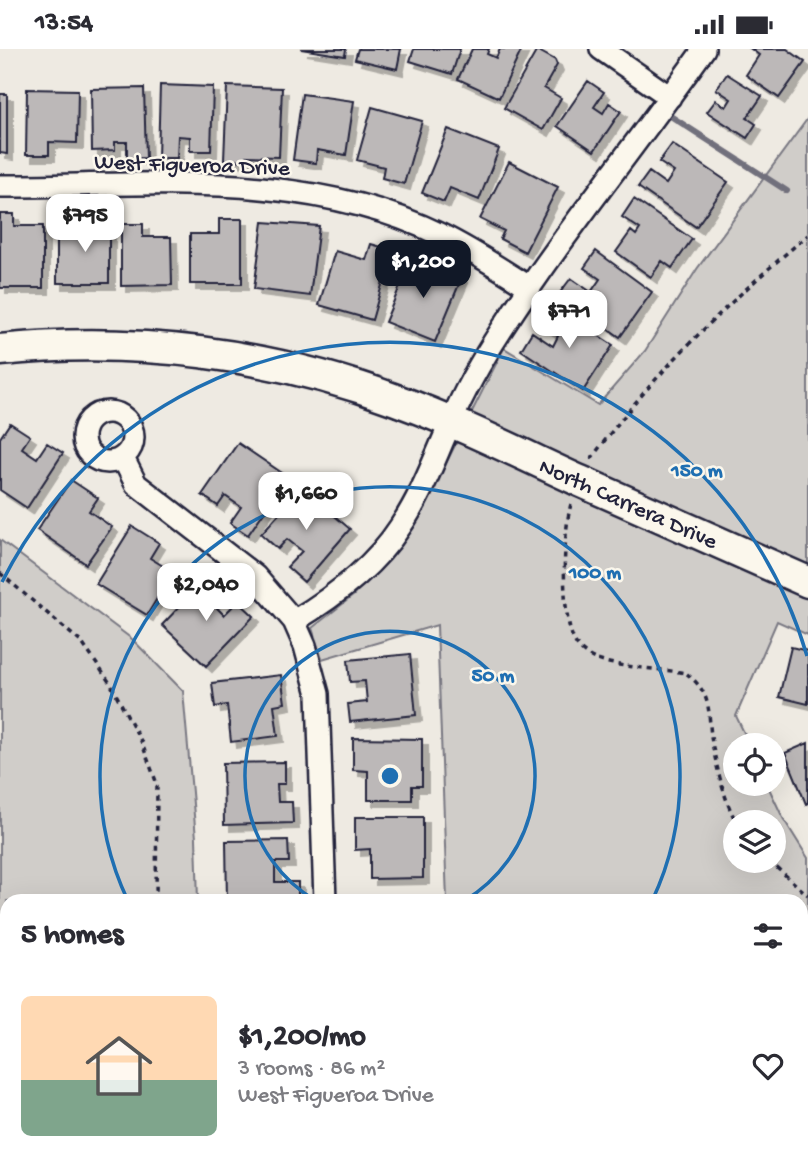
<!DOCTYPE html>
<meta charset="utf-8">
<style>
body{margin:0;font-family:"Gochi Hand",sans-serif;background:#f2f2f3;color:#2b2b33;height:100vh;display:flex;flex-direction:column;font-size:26px;white-space:nowrap}
*{box-sizing:border-box;margin:0}
p{font-size:23px;color:#7c7c81}
.icon{flex:none;width:38px;height:38px;fill:none;stroke:currentColor;stroke-width:2;stroke-linecap:round;stroke-linejoin:round}
.map{position:relative;flex:1;overflow:hidden}
.panel{position:absolute;left:0px;top:845px;width:808px;height:275px;display:flex;flex-direction:column;background:#fff;border-radius:21px 21px 0 0;box-shadow:0 7px 28px #0002}
.panel>*{flex:none}
.fabs{position:absolute;left:723px;top:684px;display:grid;gap:14px}
.fabs a{display:grid;place-items:center;width:63px;height:63px;border-radius:50%;background:#fff;box-shadow:0 7px 28px #0002;font-size:35px}
.price{position:absolute;translate:-50% -60px;padding:0 16px;border-radius:14px;background:#fff;color:#222;font-size:23px;line-height:46px;filter:drop-shadow(0 2px 4px #0008)}
.price::after{content:'';position:absolute;left:50%;top:42px;width:21px;height:16px;margin-left:-10px;background:inherit;clip-path:polygon(0 0,100% 0,50% 100%)}
.price.selected{background:#111827;color:#fff}
ul{padding:0;list-style:none}
li{display:flex;align-items:center;gap:21px;height:175px;padding:0 21px}
li span{display:grid;place-items:center;flex:none;width:196px;height:140px;border-radius:10px;color:#555}
li>.icon{margin-inline-start:auto}
span .icon{width:84px;height:84px;fill:#fffc;stroke-width:1}
li b{font-size:30px}
h2{display:flex;justify-content:space-between;align-items:center;height:84px;padding:0 21px;font-size:30px}
.status{display:flex;justify-content:space-between;align-items:center;height:49px;padding:0 35px;background:#fff;direction:ltr}
.status svg{height:19px;fill:currentColor}
.map>svg:first-child{display:block}
.green{fill:#d0cdc9;stroke:#797882;stroke-width:2;fill-rule:evenodd}
.lines{fill:none;stroke-linecap:round;stroke-linejoin:round}
.stream{stroke:#716f7c;stroke-width:6}
.building{fill:#bcb8b8;stroke:#22223b;stroke-width:2;filter:url(#shadow)}
.street-casing{stroke:#22223b;stroke-width:26}
.secondary-casing{stroke:#22223b;stroke-width:35}
.path{stroke:#22223b;stroke-width:3.5;stroke-dasharray:5 5;stroke-linecap:butt}
.street{stroke:#fbf7ec;stroke-width:21}
.secondary{stroke:#fbf7ec;stroke-width:30}
.ring{fill:none;stroke:#1f6fb2;stroke-width:3.5}
.labels{text-anchor:middle;stroke-width:5;stroke-linejoin:round;paint-order:stroke}
.street-label{font-size:23px;fill:#22223b;stroke:#fbf7ec}
.centre{fill:#1f6fb2;stroke:#fbf7ec;stroke-width:3.5}
.ring-label{font-size:21px;text-anchor:middle;font-weight:bold;fill:#1f6fb2;stroke:#fbf7ec;stroke-width:5;stroke-linejoin:round;paint-order:stroke}
</style>
<div class="status"><b>13:54</b><svg viewBox="0 0 49 12"><path d="M0 12V9h3v3zM5 12V6h3v6zM10 12V3h3v9zM15 12V0h3v12zM26 1h20v11H26zM47 4h2v5h-2z"/></svg></div>
<div class="map">
<svg width="808" height="1119" viewBox="0 0 808 1119">
<defs>
<filter id="shadow"><feDropShadow dx="6" dy="6" stdDeviation="0" flood-color="#0004"/></filter>
</defs>
<rect width="100%" height="100%" fill="#eeeae2"/>
<filter id="ink" filterUnits="userSpaceOnUse"><feTurbulence type="fractalNoise" baseFrequency=".0143" numOctaves="2"/><feDisplacementMap in="SourceGraphic" scale="14" xChannelSelector="R" yChannelSelector="G"/><feConvolveMatrix kernelMatrix="1 2 1 2 8 2 1 2 1" color-interpolation-filters="sRGB"/></filter>
<g filter="url(#ink)">
<path class="green" d="M808,69V586L777,572L736,667L750,696H735V735H767L783,769L808,809V1063L802,1066V852H447L437,576L322,610L312,579L354,546L419,468L504,299L598,356L645,302L697,220ZM735,774H774V812H735Z
M0,491L132,590L183,642L196,789L198,852H7V1113H193L192,1119H0Z"/>
<g class="lines">
<path class="stream" d="M672,68L787,142"/>
</g>
<path class="building" d="M301,0H346L345,7Z
M358,0H401L397,20L355,10Z
M414,0H460L452,25L410,12Z
M472,0H489L487,5L496,9L500,0H522L499,49L458,30Z
M751,0H787L805,13L779,49L746,26L759,6Z
M537,1L555,11L557,16L544,39L561,49L543,81L504,59Z
M727,25L762,47L747,69L756,75L747,89L707,63L716,51L726,58L731,50L716,40Z
M588,32L604,43L594,58L603,64L609,54L621,62L594,102L557,77Z
M160,36L213,38L211,102H190V88L178,87L177,109H158Z
M227,37L282,39L279,108L246,107V112L224,111Z
M144,39L146,109L127,110V93H115V101L92,102L91,40Z
M27,40L78,41L77,94L49,93V106H26Z
M0,45H7V105L0,104Z
M302,45L354,52L346,106L317,101L316,114L293,111Z
M372,58L422,72L404,135L382,129L384,118L357,111Z
M448,80L499,100L479,151L450,139L444,153L422,144Z
M672,95L728,133L696,178L638,138L649,123L666,135L674,123L659,113Z
M509,113L558,138L525,203L500,190L504,182L480,170Z
M634,150L692,190L672,219L662,212L651,228L616,203L631,182L636,186L640,180L622,168Z
M0,165H14V177H43V239H0Z
M87,169H109V234H57V183H87Z
M219,170H242V235H190V185H219Z
M263,173L319,177L310,247L254,240Z
M121,175H143V188H171L172,236L121,237Z
M371,195L392,201L372,271L319,256L335,202L366,211Z
M596,202L652,243L620,288L559,245L571,229L591,243L600,230L584,219Z
M411,211L462,228L435,293L385,273Z
M556,259L613,296L583,342L521,301L532,283L553,297L558,287L544,278Z
M10,374L30,387L22,399L37,409L47,394L63,404L27,459L0,441V389Z
M238,394L288,428L248,486L230,474L241,458L225,447L218,457L202,446Z
M71,431L98,449L89,462L112,478L86,515L37,481Z
M302,439L350,480L304,533L287,518L302,502L287,490L278,500L261,485Z
M132,477L159,494L150,509L173,523L147,566L96,535Z
M206,530L221,544L212,554L224,566L238,552L254,567L206,617L162,576Z
M791,598L808,602V655L779,648Z
M410,605L416,666L350,673L348,655L367,653L365,632L350,633L348,611Z
M281,626L285,654L274,656L278,687L231,693L227,656L215,658L212,634Z
M353,689L422,690V737H412V751H368V722L353,721Z
M808,694V754L806,755L785,704Z
M285,713V735H277L278,753H292L293,774L224,776L223,714Z
M355,768H423V829L370,830V800L355,801Z
M288,791L289,813H275V833H298V852H227L226,792Z
M359,847H423V852H359Z
M236,1113L281,1118L280,1119H236Z
M364,1113H426L425,1119H363Z
M449,1113H469V1118L477,1119H448Z
M490,1113H513L512,1119H489Z
M532,1113H549L565,1116V1119H531Z"/>
<g class="lines">
<g class="street-casing">
<path id="street" d="M601,0L670,48
M0,137C146,137 306,119 441,186C472,201 500,220 529,238
M83 388a25 25 0 1 1 50 0a25 25 0 1 1-50 0Z
M123,409L136,435L255,527L294,572L305,597L318,645L325,852
M294,572C334,548 374,518 400,478C422,446 435,408 451,373C465,340 483,309 502,280C564,183 638,94 704,0
M802,1079L808,1076
M329,1119V1113
M710,1119V1113"/>
</g>
<g class="secondary-casing">
<path id="secondary" d="M0,301C133,287 270,304 396,351C459,374 519,404 580,432C656,466 732,499 808,533"/>
</g>
<path class="path" d="M591,410C652,326 728,253 808,186
M571,455C563,483 560,567 575,593C579,601 588,607 595,610C613,618 663,620 686,624C714,646 707,663 712,694C717,718 724,752 737,774
M0,524L82,594L110,634L141,692L157,735L156,852
M769,812L808,846
M177,1119V1113"/>
<use href="#street" class="street"/>
<use href="#secondary" class="secondary"/>
</g>
</g>
<g class="ring">
<path d="M316 852A145 145 0 1 1 464 852"/>
<path d="M128 852A290 290 0 1 1 652 852"/>
<path d="M2 533A434 434 0 0 1 807 607"/>
</g>
<g class="labels">
<g class="street-label">
<text transform="translate(192 114) rotate(2)" y="8">West Figueroa Drive</text>
<text transform="translate(629 453) rotate(24)" y="8">North Carrera Drive</text>
</g>
</g>
<circle cx="390" cy="727" r="10" class="centre"/>
<g class="ring-label">
<text x="697" y="427">150 m</text>
<text x="595" y="529">100 m</text>
<text x="493" y="632">50 m</text>
</g>
</svg>
<div class="fabs">
<a><svg class="icon" aria-label="locate" viewBox="0 0 24 24"><circle cx="12" cy="12" r="6"/><path d="M12 2v4M12 18v4M2 12h4M18 12h4"/></svg></a>
<a><svg class="icon" aria-label="layers" viewBox="0 0 24 24"><path d="M12 4l9 5-9 5-9-5zM3 14l9 5 9-5"/></svg></a>
</div>
<b class="price" style="left:85px;top:205px">$795</b>
<b class="price selected" style="left:423px;top:251px">$1,200</b>
<b class="price" style="left:569px;top:301px">$771</b>
<b class="price" style="left:306px;top:483px">$1,660</b>
<b class="price" style="left:206px;top:574px">$2,040</b>
<section class="panel">
<h2>5 homes<svg class="icon" aria-label="filters" viewBox="0 0 24 24"><path d="M4 7h16M4 17h16"/><circle cx="9" cy="7" r="2"/><circle cx="15" cy="17" r="2"/></svg></h2>
<ul>
<li><span style="background:linear-gradient(#ffd9b3 60%,#7fa58c 0)"><svg class="icon" aria-label="home" viewBox="0 0 24 24"><path d="M3 11l9-7 9 7M6 9v11h12V9"/></svg></span><div><b>$1,200/mo</b><p>3 rooms · 86 m²</p><p>West Figueroa Drive</p></div><svg class="icon" aria-label="heart" viewBox="0 0 24 24"><path d="M12 20l-8-8c-3-5 5-10 8-4 3-6 11-1 8 4z"/></svg></li>
</ul>
</section>
</div>
